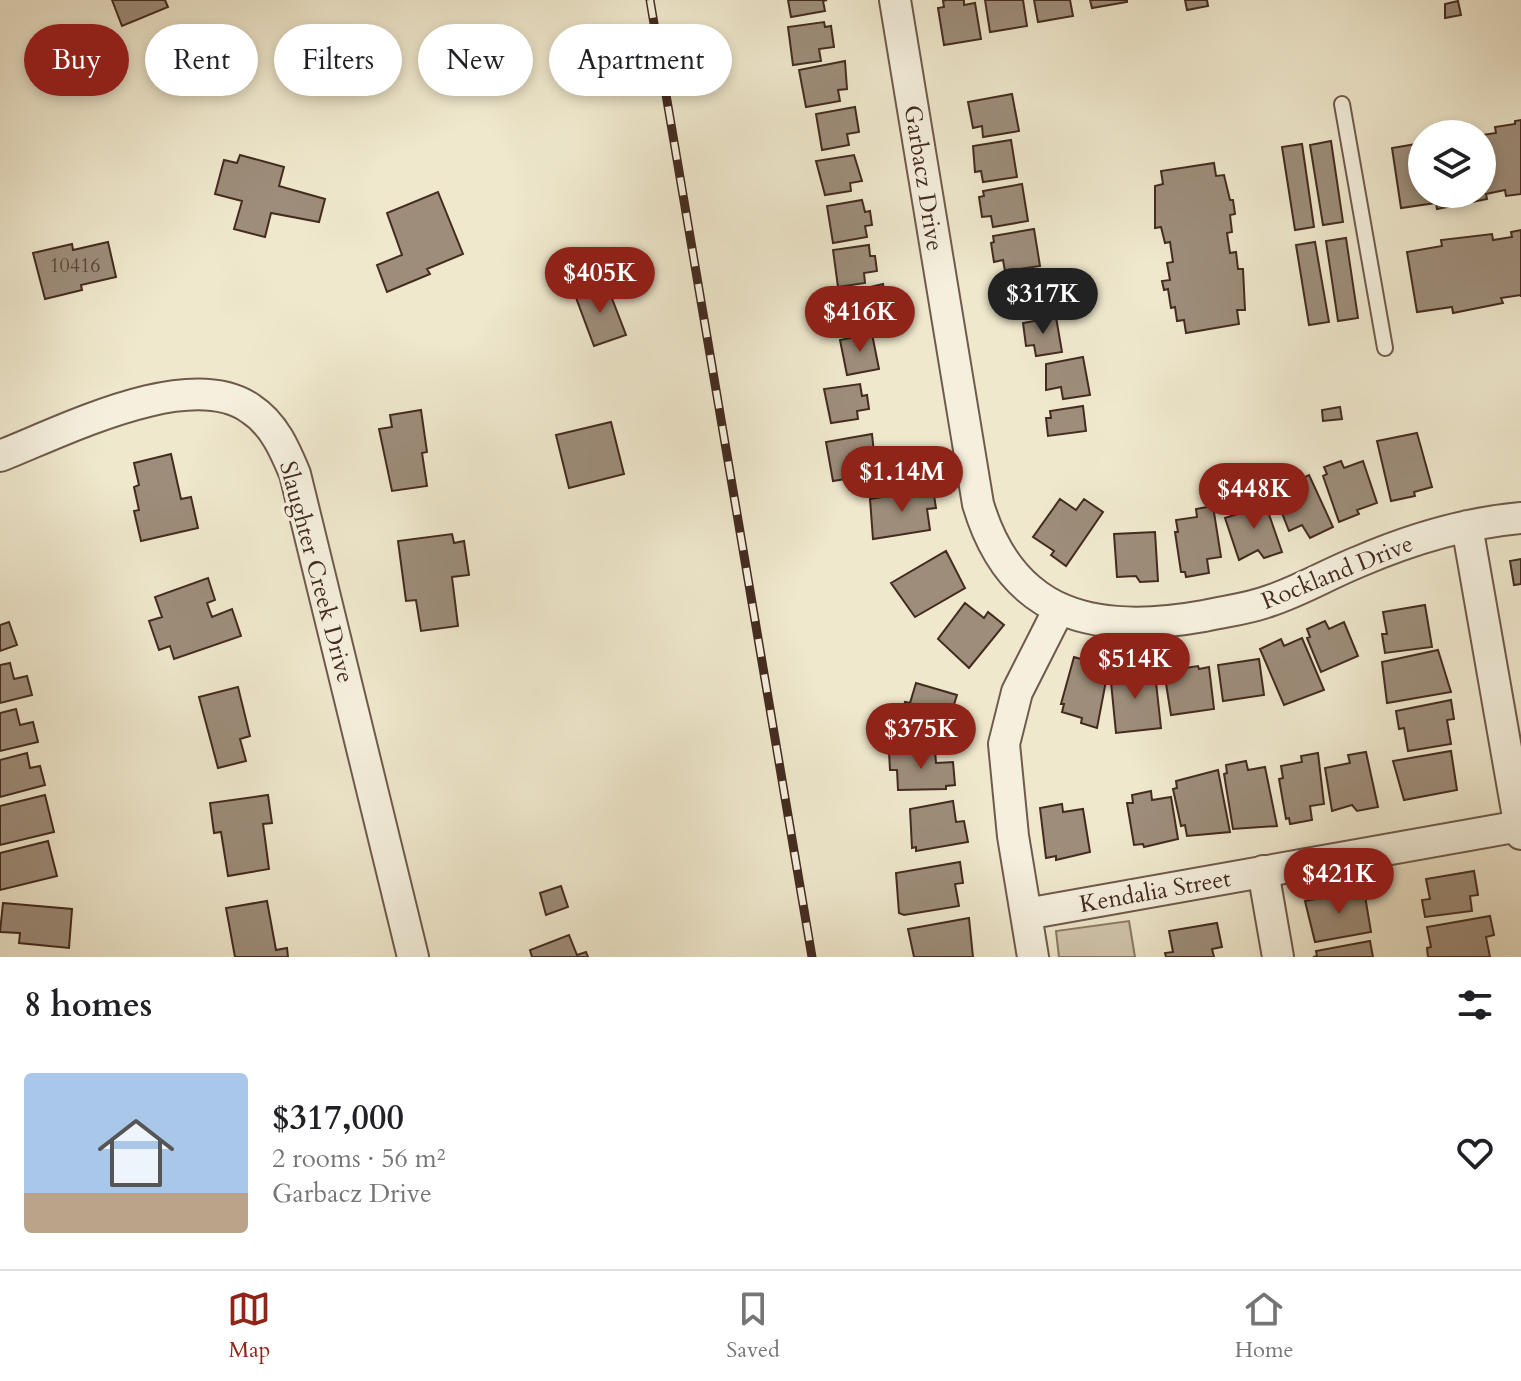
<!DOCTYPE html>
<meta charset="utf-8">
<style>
body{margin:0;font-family:Cardo,serif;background:#f6f6f6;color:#202124;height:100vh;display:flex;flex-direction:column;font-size:30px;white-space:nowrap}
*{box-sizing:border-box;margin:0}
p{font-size:26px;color:#757577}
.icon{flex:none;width:44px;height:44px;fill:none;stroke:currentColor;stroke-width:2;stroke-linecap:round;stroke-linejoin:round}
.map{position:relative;height:957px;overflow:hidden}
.drawer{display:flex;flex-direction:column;background:#fff;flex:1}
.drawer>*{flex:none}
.guide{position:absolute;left:24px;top:24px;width:800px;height:72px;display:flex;gap:16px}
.fabs{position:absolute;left:1408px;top:120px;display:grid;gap:16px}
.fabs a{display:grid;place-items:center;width:88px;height:88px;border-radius:50%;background:#fff;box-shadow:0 4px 12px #0003;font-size:40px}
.price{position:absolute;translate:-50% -68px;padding:0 18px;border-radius:28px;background:#8f2418;color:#fff;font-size:26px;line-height:52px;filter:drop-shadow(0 2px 4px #0008)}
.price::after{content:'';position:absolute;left:50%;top:48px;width:24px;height:18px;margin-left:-12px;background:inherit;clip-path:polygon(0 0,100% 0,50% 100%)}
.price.current{background:#222;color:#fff}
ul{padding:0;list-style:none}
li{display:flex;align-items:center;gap:24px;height:200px;padding:0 24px}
li span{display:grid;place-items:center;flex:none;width:224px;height:160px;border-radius:8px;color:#555}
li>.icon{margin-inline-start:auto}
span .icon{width:96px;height:96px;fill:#fffc;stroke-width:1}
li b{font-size:34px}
h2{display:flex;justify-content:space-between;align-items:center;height:96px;padding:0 24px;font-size:34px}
.pill{padding:0 28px;border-radius:36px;background:#fff;box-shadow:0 4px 12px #0003;font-size:28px;line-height:72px}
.pill.current{background:#8f2418;color:#fff}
.menu{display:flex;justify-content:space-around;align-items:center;height:112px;border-top:2px solid #e0e0e0;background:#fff;font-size:22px;color:#757577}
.menu a{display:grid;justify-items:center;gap:4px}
.menu .current{color:#8f2418}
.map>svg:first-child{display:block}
.green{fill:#d2c8b0;stroke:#8b7a68;stroke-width:2}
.building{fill:#9d8d7a;stroke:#442b20;stroke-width:2}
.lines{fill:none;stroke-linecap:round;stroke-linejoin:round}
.lane-casing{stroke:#6f5a4b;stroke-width:18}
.street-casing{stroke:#6f5a4b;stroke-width:34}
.lane{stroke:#f5f0de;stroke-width:14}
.street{stroke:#f5f0de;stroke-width:30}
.rail-casing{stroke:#442b20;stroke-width:9}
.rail{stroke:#f5f0de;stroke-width:6;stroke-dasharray:18;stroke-linecap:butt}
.labels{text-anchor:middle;stroke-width:7;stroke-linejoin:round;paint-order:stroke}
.number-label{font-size:20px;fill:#5a4436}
.street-label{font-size:24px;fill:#442b20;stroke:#f5f0de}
</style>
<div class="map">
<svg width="1521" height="957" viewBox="0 0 1521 957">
<rect width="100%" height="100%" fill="#efe8cd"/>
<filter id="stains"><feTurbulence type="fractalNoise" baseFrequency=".0025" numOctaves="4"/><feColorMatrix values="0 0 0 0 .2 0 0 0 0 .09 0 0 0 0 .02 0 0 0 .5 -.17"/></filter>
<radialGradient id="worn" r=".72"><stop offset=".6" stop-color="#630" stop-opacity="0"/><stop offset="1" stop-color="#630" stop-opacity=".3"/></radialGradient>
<path class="green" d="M1129,921L1135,957H1059L1056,931Z"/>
<path class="building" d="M112,0H165L168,7L122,26Z
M788,0H827L823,1L825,11L791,17Z
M946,0H964V5L975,3L981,39L944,45L938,8L944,7L943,1Z
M985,0H1023L1027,26L990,32Z
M1034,0H1070L1073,16L1038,22Z
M1090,0H1127V2L1092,8Z
M1185,0H1207L1208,6L1187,10Z
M1458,1L1461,15L1445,18V4Z
M824,22L825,27L831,26L834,47L819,49L821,61L793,65L788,27Z
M845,61L847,89L838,90L840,101L806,107L799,70Z
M1012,94L1019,131L983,137L982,126L973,128L968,102Z
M855,107L859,132L847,134L849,145L822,150L816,114Z
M1521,120V194L1506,196L1505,190L1486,194L1487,199L1437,209L1436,203L1401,208L1392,148L1422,143V194H1482V135L1496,133L1495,127L1515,124V121Z
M1011,140L1017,177L983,182L981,171L975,172L973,146Z
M1331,141L1343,222L1323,225L1310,145Z
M1302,144L1314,227L1295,230L1282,147Z
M240,155L284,167L279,186L325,199L319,222L271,213L265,237L234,229L242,201L215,194L224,160L237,163Z
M854,155L862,181L850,183L851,191L825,195L816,161Z
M1214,163L1216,176L1224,175L1230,200H1233L1235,214L1230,215L1232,232L1227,233L1230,253L1236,252L1238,269H1243L1245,310H1237L1239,324L1186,333L1184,320L1177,321L1175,307L1171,308L1168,289L1164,290L1162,281L1170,280L1167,263L1173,262L1170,242L1165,243L1161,227L1155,228V186L1163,184L1161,171Z
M1022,184L1028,221L993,227L991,216L982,217L979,197L984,196L983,191Z
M438,192L463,254L427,269L430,274L387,292L377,265L402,255L387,213Z
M862,200L865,212L870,211L872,225L865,226L867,237L833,243L827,206Z
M1034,229L1040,266L1005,271L1003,260L994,262L991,243L994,242L993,236Z
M1521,230V297V295L1501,298L1503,303L1453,313L1452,307L1417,312L1407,252L1442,246L1441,240L1492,234L1493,240L1512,237L1511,232Z
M1346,238L1358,318L1338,321L1326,241Z
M108,242L116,277L81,285L82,290L45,299L33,253L72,244L73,250Z
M1315,242L1329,322L1309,325L1296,245Z
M869,245L870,256H875L877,271L864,273L865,283L838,287L833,250Z
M1037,274L1043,311L1008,316L1006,305L998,307L994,287L998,286L997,280Z
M606,283L626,335L594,346L575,295Z
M883,284L884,291L881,292L886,313L877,315L880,325L845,333L837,295Z
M1056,317L1062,352L1036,356L1034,345L1026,346L1023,323Z
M872,334L879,369L847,375L840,340Z
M1083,357L1090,395L1063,399L1061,387L1046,390V364Z
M860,384L862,396L867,395L869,409L857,411L858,419L831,423L824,389Z
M1083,406L1086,431L1048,436L1046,418H1051L1050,411Z
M1340,407L1342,419L1323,421L1322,410Z
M421,410L427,452L422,453L427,486L392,491L379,429L392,427L390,415Z
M611,422L624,474L569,488L556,435Z
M1417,433L1432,487L1414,492L1415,496L1391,501L1377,441Z
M872,434L875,463L868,464L869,475L833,481L826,442Z
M171,454L181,499L191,497L198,528L141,541L134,511L139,510L134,487L139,485L134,463Z
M1341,461L1344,468L1363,461L1377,503L1357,510L1359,514L1339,522L1323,476L1327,474L1324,467Z
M1309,475L1333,527L1310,538L1302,525L1289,531L1271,485L1287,477L1290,484Z
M933,489L936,508L927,509L930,530L873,539L870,499Z
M1263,497L1282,552L1264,558L1258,550L1239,560L1225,518L1250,510L1247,503Z
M1060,499L1076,510L1084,499L1103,512L1066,566L1051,555L1054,551L1033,537Z
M1213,506L1221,557L1207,559L1209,573L1186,577L1185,572H1181L1175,532H1178L1176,520L1197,517L1196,509Z
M1155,532L1158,581L1140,582L1136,576L1117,577L1114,534Z
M452,534L454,543L464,541L469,575L452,577L458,626L421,631L416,600L406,601L398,541Z
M946,551L965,588L915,617L891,583Z
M1521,559V584L1514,585L1510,561Z
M208,578L215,600L207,603L212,617L232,609L241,636L174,659L170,646L159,650L149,621L162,617L155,597Z
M965,603L984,618L988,612L1004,625L969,668L938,639Z
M1425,605L1432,647L1385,653L1382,634H1387L1383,612Z
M1325,621L1329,629L1344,622L1358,656L1321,672L1307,638L1310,637L1307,629Z
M9,622L17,645L0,651V625Z
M1302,638L1324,690L1284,705L1260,649L1281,639L1284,646Z
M1438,650L1451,692L1387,703L1382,662Z
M1074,657L1098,664L1094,678L1106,681L1097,728L1081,723L1082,718L1062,712L1064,704H1061Z
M1259,659L1264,695L1223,701L1218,665Z
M10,663L14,679L27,676L32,695L0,703V665Z
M1198,666L1199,669L1209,667L1214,709L1171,715L1164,671Z
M1137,669L1138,675L1155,673L1161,728L1116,733L1110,672Z
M916,683L957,695L951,714L960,717L953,739L903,725L904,720L900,719L905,702L910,703Z
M238,687L250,736L240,739L246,761L218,768L199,697Z
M1451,700L1454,719L1447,720L1451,744L1408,751L1404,728L1399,729L1396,711Z
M16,709L20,725L33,722L38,742L0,751V713Z
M935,750L936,763L953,762L955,785L946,786V789L898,790L897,770H890L889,752Z
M1451,751L1457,790L1404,800L1393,761Z
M1366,752L1378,807L1357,811L1352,805L1332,811L1325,768L1350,763L1348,755Z
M27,753L30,768L40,766L45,785L0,797V760Z
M1318,753L1324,804L1310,806L1312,820L1290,824L1289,818L1286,819L1279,779L1283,778L1281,766L1302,762L1301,756Z
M1246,761L1248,770L1265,767L1277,826L1233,829L1224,774L1227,773L1226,765Z
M1218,770L1230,832L1187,836L1185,825L1181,826L1173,789L1177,788L1176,781Z
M1151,791L1152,800L1171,797L1178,839L1144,847L1143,844L1134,845L1127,803H1133L1132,795Z
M45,795L54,832L0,845V806Z
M268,795L272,823L263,824L269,869L228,876L221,832L214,833L210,803Z
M953,801L956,822L964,821L968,842L916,851V847L912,848L910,809Z
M1062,804L1063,812L1083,809L1090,852L1056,860V856L1046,858L1040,808Z
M48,841L57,876L0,890V853Z
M960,862L963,883L955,884L959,906L904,915L899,913L896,873Z
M1474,871L1478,895L1470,896L1472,911L1425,917L1422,900L1430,899L1426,879Z
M561,886L568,907L546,915L540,893Z
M1364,890L1371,932L1315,942L1305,901Z
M267,901L276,950L287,948L288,957H235L226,908Z
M3,903L72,909L69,948L19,943L20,933L0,932Z
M1490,916L1494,935L1486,937L1490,957H1428L1427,948L1431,947L1427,927Z
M969,918L973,957H914L908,929Z
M1217,923L1222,947L1212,949L1214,957H1166L1165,953L1173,952L1169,931Z
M569,935L577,955L586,952L588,957H532L530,950Z
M1370,941L1373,957H1313L1317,956L1316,951Z"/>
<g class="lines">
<g class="lane-casing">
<path id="lane" d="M1342,104L1385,348"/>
</g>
<g class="street-casing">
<path id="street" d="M895,0L978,504C1012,619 1098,635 1204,616C1226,611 1248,609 1269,601C1300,591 1328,574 1358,562C1409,540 1465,523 1521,518
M0,456C62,432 190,365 251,409C274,424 285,450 295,474L413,957
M1467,526L1521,834
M1263,871L1278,957
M1026,914L1520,826
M1033,957L1013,836L1004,744L1017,692L1059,609"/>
</g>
<use href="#lane" class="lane"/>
<use href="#street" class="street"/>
<g class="rail-casing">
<path id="rail" d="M650,0L812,957"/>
</g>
<use href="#rail" class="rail"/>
</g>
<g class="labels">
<g class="number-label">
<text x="75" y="272">10416</text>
</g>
<g class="street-label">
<text transform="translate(924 178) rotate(81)" y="8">Garbacz Drive</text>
<text transform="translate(317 572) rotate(75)" y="8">Slaughter Creek Drive</text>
<text transform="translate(1337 572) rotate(-22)" y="8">Rockland Drive</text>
<text transform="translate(1155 891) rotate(-10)" y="8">Kendalia Street</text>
</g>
</g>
<rect width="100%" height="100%" filter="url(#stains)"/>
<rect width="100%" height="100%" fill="url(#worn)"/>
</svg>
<div class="fabs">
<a><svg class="icon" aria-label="layers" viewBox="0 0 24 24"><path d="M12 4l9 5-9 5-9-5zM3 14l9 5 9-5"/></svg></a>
</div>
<b class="price" style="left:600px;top:315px">$405K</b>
<b class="price current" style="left:1043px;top:336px">$317K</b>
<b class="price" style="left:860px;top:354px">$416K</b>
<b class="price" style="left:902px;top:514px">$1.14M</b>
<b class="price" style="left:1254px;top:531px">$448K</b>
<b class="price" style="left:1135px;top:701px">$514K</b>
<b class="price" style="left:921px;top:771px">$375K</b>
<b class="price" style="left:1339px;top:916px">$421K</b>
<div class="guide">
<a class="pill current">Buy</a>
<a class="pill">Rent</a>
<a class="pill">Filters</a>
<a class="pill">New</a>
<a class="pill">Apartment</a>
</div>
</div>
<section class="drawer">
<h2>8 homes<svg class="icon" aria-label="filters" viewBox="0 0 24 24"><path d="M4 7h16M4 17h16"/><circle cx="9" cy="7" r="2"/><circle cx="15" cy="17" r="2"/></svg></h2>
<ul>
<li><span style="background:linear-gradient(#a9c7e8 75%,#b9a48a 0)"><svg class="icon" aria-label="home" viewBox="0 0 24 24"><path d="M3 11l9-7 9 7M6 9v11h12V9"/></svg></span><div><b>$317,000</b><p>2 rooms · 56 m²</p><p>Garbacz Drive</p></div><svg class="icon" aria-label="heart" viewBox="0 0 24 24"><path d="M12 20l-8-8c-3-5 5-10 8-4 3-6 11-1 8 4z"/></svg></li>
</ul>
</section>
<nav class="menu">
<a class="current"><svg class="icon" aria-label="map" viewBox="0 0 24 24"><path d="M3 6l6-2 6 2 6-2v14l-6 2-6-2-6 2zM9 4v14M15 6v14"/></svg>Map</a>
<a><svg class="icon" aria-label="saved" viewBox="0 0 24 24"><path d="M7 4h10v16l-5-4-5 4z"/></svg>Saved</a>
<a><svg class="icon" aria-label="home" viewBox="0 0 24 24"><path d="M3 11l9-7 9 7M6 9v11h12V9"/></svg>Home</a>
</nav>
